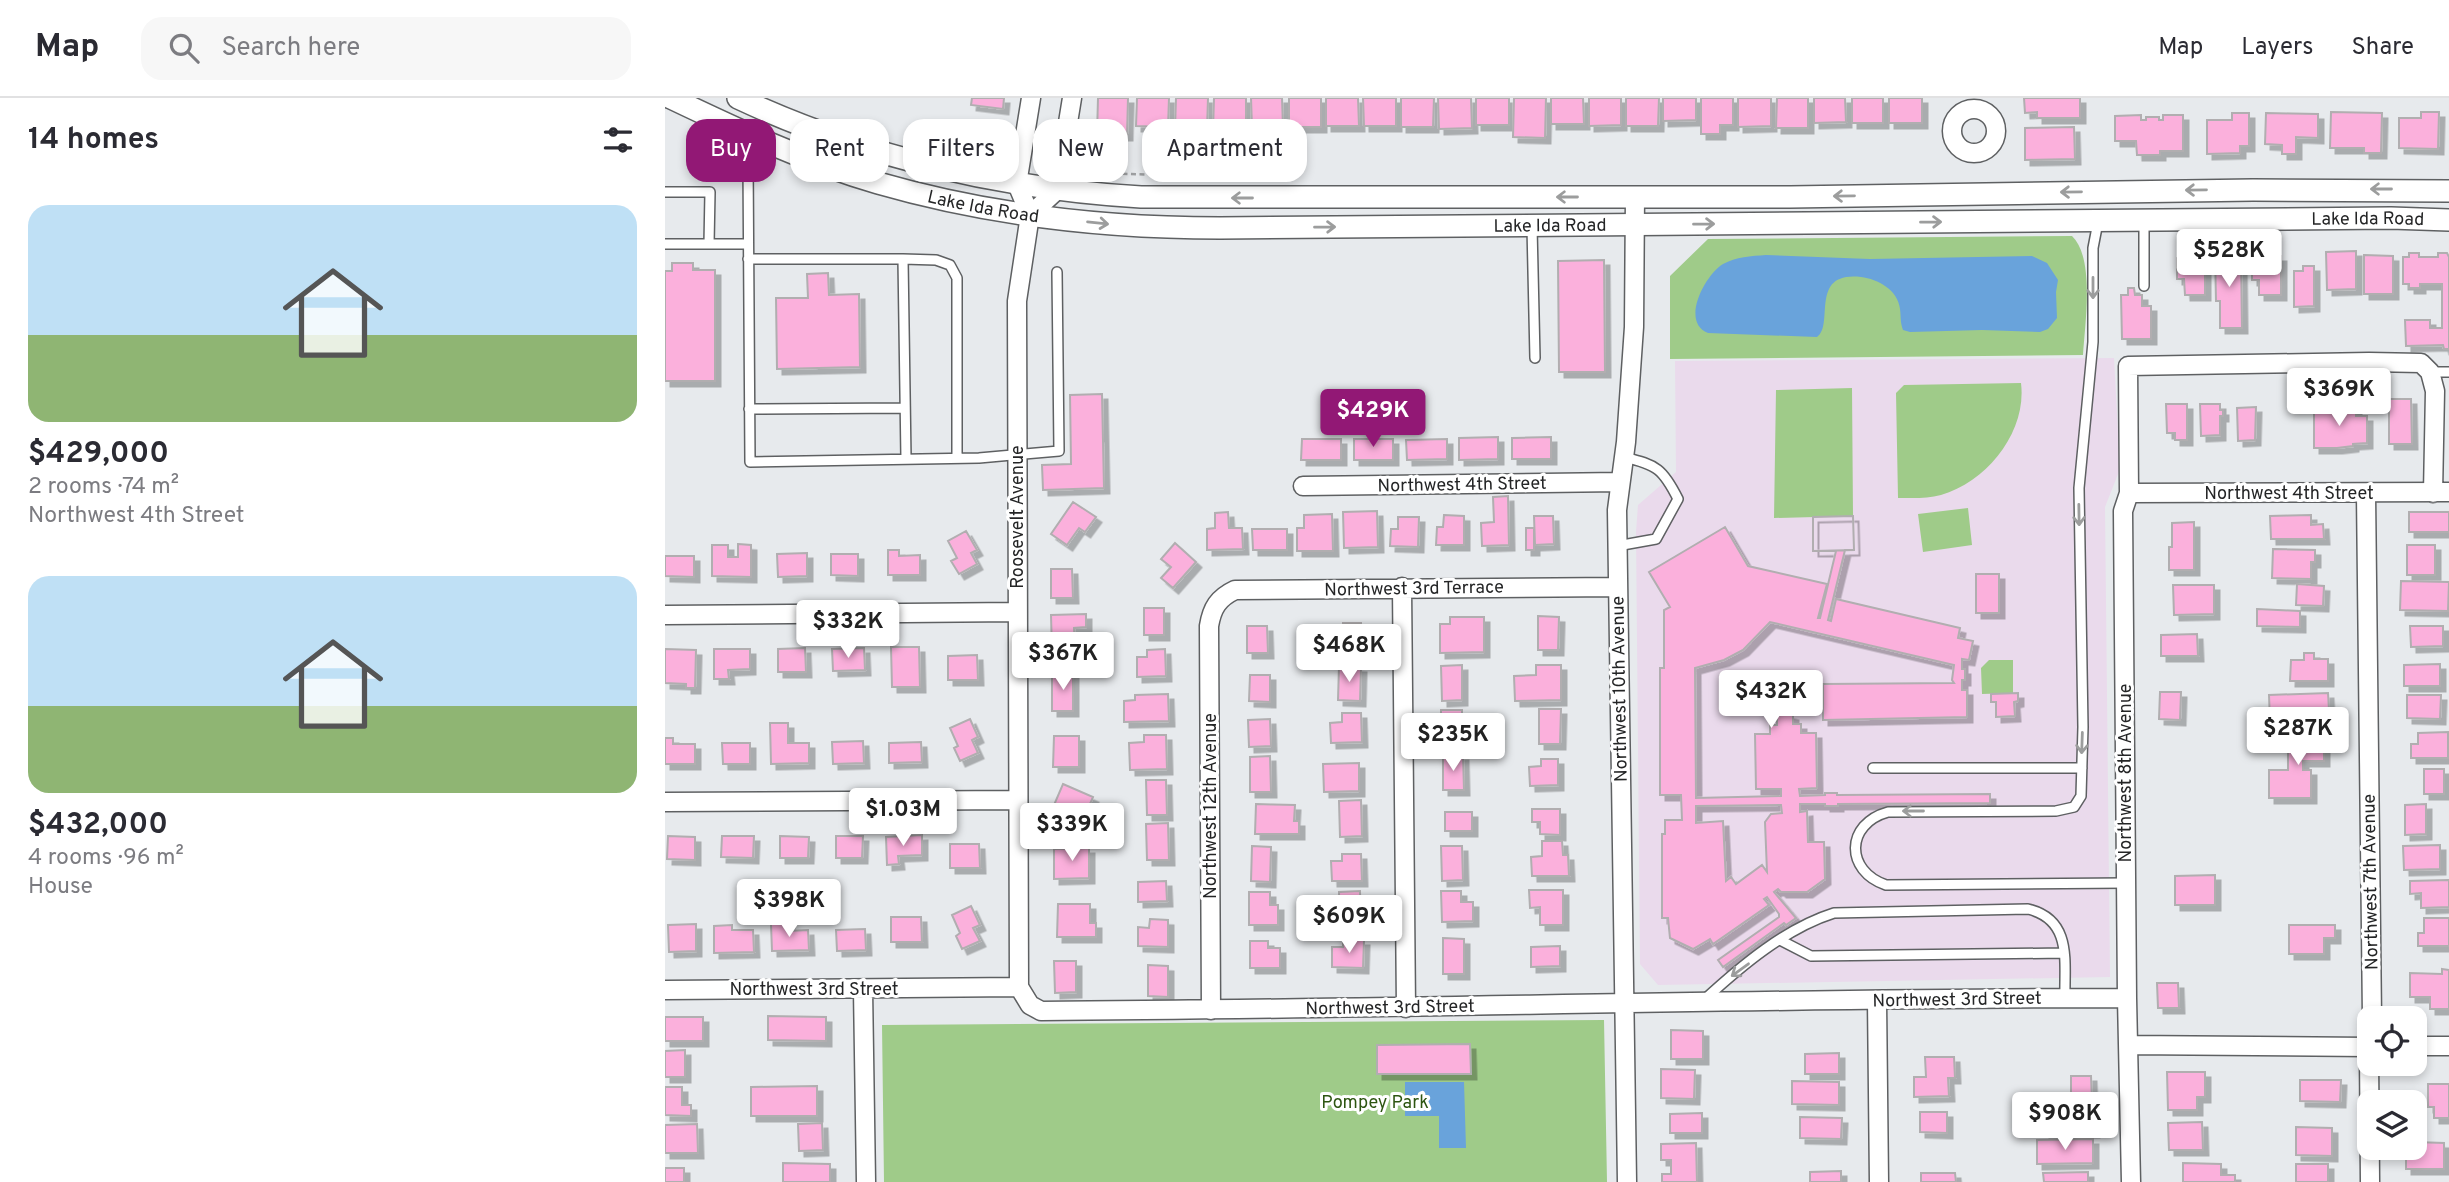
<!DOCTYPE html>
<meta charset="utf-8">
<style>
body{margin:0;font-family:Overpass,sans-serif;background:#f7f7f7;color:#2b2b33;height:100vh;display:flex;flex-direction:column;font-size:26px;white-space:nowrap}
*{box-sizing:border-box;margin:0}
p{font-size:23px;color:#7c7c81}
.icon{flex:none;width:38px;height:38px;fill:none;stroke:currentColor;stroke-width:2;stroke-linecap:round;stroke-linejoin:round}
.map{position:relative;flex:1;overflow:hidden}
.panel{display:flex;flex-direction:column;background:#fff;width:665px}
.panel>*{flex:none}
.banner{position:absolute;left:21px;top:21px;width:665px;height:63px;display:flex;gap:14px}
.tools{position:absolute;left:1692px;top:908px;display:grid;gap:14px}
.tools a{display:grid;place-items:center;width:70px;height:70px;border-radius:14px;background:#fff;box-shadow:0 4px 10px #0003;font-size:35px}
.price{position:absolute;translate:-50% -60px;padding:0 16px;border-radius:7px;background:#fff;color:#222;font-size:23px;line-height:46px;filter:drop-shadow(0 2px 4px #0008)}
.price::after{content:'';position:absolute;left:50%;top:42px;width:21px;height:16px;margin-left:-10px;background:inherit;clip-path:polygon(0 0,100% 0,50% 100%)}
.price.on{background:#921875;color:#fff}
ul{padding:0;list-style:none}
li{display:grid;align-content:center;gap:14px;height:371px;padding:0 28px}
li span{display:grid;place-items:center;height:217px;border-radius:21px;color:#555}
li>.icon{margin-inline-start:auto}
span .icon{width:126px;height:126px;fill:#fffc;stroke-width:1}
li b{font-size:30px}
h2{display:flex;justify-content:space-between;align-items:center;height:84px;padding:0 28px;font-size:30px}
.tag{padding:0 24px;border-radius:21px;background:#fff;box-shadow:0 4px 10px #0003;font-size:24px;line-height:63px}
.tag.on{background:#921875;color:#fff}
header{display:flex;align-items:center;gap:42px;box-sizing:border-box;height:98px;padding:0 35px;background:#fff;border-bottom:2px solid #e1e1e2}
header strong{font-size:33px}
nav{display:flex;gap:38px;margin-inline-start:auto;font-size:24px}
.search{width:490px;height:63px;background:#f7f7f7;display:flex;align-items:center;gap:18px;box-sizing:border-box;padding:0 24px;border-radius:21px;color:#7c7c81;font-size:26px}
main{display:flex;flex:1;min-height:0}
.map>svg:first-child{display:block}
.education{fill:#eadaec}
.green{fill:#9fcb89}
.water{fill:#69a3db}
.building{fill:#fbb0dc;stroke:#b1aeb0;stroke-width:2;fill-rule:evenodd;filter:url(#shadow)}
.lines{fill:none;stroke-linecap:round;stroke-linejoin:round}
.service-casing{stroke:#5e6062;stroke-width:12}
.minor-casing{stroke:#5e6062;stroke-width:21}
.tertiary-casing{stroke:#5e6062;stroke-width:24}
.path{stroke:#9ea0a2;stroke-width:2.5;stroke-dasharray:5 3.5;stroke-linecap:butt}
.service{stroke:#fff;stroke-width:9}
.minor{stroke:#fff;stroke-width:18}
.tertiary{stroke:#fff;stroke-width:21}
.oneway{stroke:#9c9d9d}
.labels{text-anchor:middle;stroke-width:6;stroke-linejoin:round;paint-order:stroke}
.street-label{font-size:18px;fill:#242526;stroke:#fff}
.park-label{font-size:18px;fill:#2d5511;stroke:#fff}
</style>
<header>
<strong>Map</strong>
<div class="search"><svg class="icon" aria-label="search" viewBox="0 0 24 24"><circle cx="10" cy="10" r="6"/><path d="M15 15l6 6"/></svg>Search here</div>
<nav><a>Map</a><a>Layers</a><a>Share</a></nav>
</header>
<main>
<section class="panel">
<h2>14 homes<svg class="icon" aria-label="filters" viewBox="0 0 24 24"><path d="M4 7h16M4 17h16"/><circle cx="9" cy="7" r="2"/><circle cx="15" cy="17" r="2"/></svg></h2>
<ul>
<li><span style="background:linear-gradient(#bfe0f5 60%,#8fb573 0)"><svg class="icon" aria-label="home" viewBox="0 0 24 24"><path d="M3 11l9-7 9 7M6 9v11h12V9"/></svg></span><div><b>$429,000</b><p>2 rooms · 74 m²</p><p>Northwest 4th Street</p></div></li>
<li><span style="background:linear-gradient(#bfe0f5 60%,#8fb573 0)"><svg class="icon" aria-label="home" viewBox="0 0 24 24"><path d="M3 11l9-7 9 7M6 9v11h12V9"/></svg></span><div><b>$432,000</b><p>4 rooms · 96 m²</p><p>House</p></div></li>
</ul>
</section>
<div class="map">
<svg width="1784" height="1084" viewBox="0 0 1784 1084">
<defs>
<filter id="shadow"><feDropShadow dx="5.5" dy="5.5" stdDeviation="0" flood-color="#0004"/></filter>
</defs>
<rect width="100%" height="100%" fill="#e7eaed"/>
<path class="education" d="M1449,260L1455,371L1440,409L1445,879L993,887L975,866L971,434L973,407L1011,374L1010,263Z"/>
<path class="green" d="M1407,138C1430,160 1420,225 1418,257L1005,261V178L1043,141Z
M1356,285C1362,333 1323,383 1276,397C1262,401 1247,400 1233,400L1231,295L1239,287Z
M1187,290L1188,418L1109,420L1111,292Z
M1303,410L1307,447L1258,454L1253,416Z
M1324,562H1348V595L1317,596L1316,570Z
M939,922L942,1084H219L217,927Z"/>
<path class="water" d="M1101,157L1205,161L1367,158L1382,165L1393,182L1391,194L1392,220L1383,231L1375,234L1317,232L1245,234L1238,232C1235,224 1236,218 1235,211C1233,192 1213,181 1196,179C1143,173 1170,227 1152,239L1043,235C1015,224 1040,177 1058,166C1071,159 1086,158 1101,157Z
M740,984H799L801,1050H774V1018H740Z"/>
<path class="building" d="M307,0H339L338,11L306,7Z
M433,0H463L462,37H432Z
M472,0H504L503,29L471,28Z
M511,0H543L542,31H510Z
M549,0H581V33L548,32Z
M586,0H617L618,29H587Z
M624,0H656V29H624Z
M661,0H693L694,28H661Z
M698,0H731V28H699Z
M736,0H769L768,29H736Z
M773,0H806L807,30L774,31Z
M811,0H844V27H811Z
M849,0H881L880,40L848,39Z
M886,0H918L919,26H886Z
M924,0H956V27L924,28Z
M961,0H994L993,28H961Z
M998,0H1031V22L998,23Z
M1036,0H1068V27H1055V36H1036Z
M1073,0H1106V28L1073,29Z
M1112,0H1143V30H1111Z
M1149,0H1180L1181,24L1149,25Z
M1187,0H1218V25H1187Z
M1224,0H1257V25H1224Z
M1359,0H1415V20H1372V14L1360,15Z
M1666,14L1717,15L1716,55H1699V50H1665Z
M1756,14H1774L1773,51L1734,50V20H1756Z
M1567,15H1584V48H1575V55L1542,56V22H1567Z
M1601,15L1653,16V40L1631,39V56H1617V47L1600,46Z
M1476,17V22H1481V19H1494V22H1498V17H1518V53H1495V57H1472L1471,43H1450V18Z
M1409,29L1410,61L1360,62V30Z
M1691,153V191L1662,192L1661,154Z
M1550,154H1568V158H1576L1577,230H1555V203H1551Z
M1744,155H1754V159H1773V155H1782L1784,159V251H1779L1778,247L1741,248L1740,222H1765V230H1777V186H1755V190H1744V186H1738V159H1744Z
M1699,157L1728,158V196H1699Z
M1594,158H1616V197H1594V182H1587V160Z
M1519,159H1540V197H1520L1519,181H1512V160Z
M939,162L940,274H894L893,163Z
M7,165H28V172H50V283H0V173H7Z
M1638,168H1649V208L1629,209V173H1638Z
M163,175L164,197L194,196L195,269L112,271L111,200H143L142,176Z
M1463,190H1469L1470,197H1477V208H1486V241H1457L1456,197H1463Z
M437,296L439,390L378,392L377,367L406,366L405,297Z
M1724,301H1746L1747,346H1724Z
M1501,306H1522V342H1510V335H1502Z
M1535,306H1555V312H1558V318H1555V337L1536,338Z
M1591,309L1590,342L1573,343L1572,310Z
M1691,309V318H1702V345L1688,346V348L1672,350H1649V310Z
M833,339V361L794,362V340Z
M886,339V361H847V340Z
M637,341H676V362H636Z
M689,341H728V362H689Z
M782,341V361L742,362L741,342Z
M843,398L844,447L817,448L816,425L829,424L828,399Z
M408,404L431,419L420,434L414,430L402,447L386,436Z
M712,413L713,449L679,450L678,414Z
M563,414L564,430H577L578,451L542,452V431L550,430V415Z
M1744,414H1784V434H1744Z
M667,416L668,453H632V430H639V417Z
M779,417L799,418V447H771L772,429H778Z
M1646,417V427L1658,426L1659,441H1606L1605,418Z
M869,418H888L889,446L870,447Z
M1188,418L1189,452H1180L1163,522L1166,523L1171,501L1295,530L1293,540L1308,543L1304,562L1297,561V571H1300V582H1297V592H1302V619L1158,622V586L1289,585L1287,582L1289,567L1105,524L1078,552L1059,562L1030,570L1031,700L1116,698V691H1091L1090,636H1105V627H1112V618L1120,615L1128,617V626H1136V635H1151L1152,690L1134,691L1135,698L1160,697V695H1172V697L1325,696V705L1173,706V708H1160V706H1135V714L1142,713L1143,744H1159L1160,781L1142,794H1116L1113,791L1109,794L1131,820L1121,827L1119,825L1058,869L1053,862L1114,819V816L1102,799L1099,801L1104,807L1048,846L1045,841L1028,851L1005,840L1003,820H997V736H1000V722H1017L1016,697H995V570H999V512L1005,509L984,474L1060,429L1083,468L1162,486L1153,520H1155L1171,453H1148V419ZM1116,707L1117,715L1106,716L1100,724L1102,774L1097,767L1071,786L1066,779L1061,783L1058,723L1031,725V708Z
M1188,418L1189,452L1148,453V419Z
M733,419H754L753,449L725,448L726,431H733Z
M1529,424V472H1504V449H1507V425Z
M861,430H869V452H861Z
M587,431H622V452H588Z
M301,433L312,452L306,455L312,466L294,476L286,463L292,460L283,443Z
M510,445L531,464L508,490L496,480L506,469L496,461Z
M73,446L86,447V479L47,478V447H63V459H73Z
M1742,447H1770V477H1742Z
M1608,451L1650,452V464H1646V481L1607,480Z
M223,452H234V458L255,457V477H223Z
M142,455V478L113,479L112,456Z
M166,456H193V478L166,477Z
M0,458H29V479L0,478Z
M386,471H407L408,500H386Z
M1311,476H1334V515H1311Z
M1736,483L1784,484L1783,513L1735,512Z
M1632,486L1659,488L1658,508L1631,507Z
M1508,487H1549V516L1509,517Z
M479,510H499V537H479Z
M1592,511L1635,513V529L1592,528Z
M421,516V529L409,530L410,554H387L386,517Z
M873,518L894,519L893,552H873Z
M785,519H819V554L775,555V526H785Z
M678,525H696V534H678Z
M651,527H665V535L697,536V555L650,554Z
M582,528H602L603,555H582Z
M1745,528H1778V548L1746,549Z
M1532,536L1533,558H1496V537Z
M226,549H254L255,589H227Z
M140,550L141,574H113V551Z
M199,550L200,572L168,573L167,551Z
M0,551L31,552L30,590H21V586L0,585Z
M49,551H85V571L63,572L64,581H49Z
M500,551L501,578L472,579V559H482V552Z
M1639,555H1649V561H1663V583H1625L1626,562H1639Z
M312,557L313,582H283V558Z
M1775,566V588H1739V567Z
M797,567V602L777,603L776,568Z
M871,567H896V602L850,603L849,578L871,577Z
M674,568L696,569L695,603L673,602Z
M387,574H408V613H387Z
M585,577H605V604L584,603Z
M1495,594H1516L1515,622L1494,621Z
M1353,595V603L1349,604L1350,618L1331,619V604H1326V596Z
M1663,595L1664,612L1655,613V622L1605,624L1604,597Z
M503,596L504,623L459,624V603L470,602V597Z
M1742,597H1776L1775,621L1742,620Z
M874,611H896L895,646H874Z
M776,612H797V647H776Z
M677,615H696L697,644L666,645L665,625L677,624Z
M305,621L313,639L307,642L313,655L295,663L289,650L293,648L285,630Z
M605,621L606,648L584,649L583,622Z
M105,625H123V645H144V665L106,666Z
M1628,634H1659V663H1638V672H1646V700H1604V672H1623V653H1628Z
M1783,634V660H1746V646H1753V635Z
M479,637H501L502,671L465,672L464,645L479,644Z
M389,638H414V669H388Z
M0,640H8V646H30V666H0Z
M198,643L199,665L168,666L167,644Z
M256,644L257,664L224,665V645Z
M57,645H85V666H58Z
M798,657L799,692H778V658Z
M605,658L606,694H585V659Z
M876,661H893V687L865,688L864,669L876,668Z
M694,665V693L659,694L658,666Z
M1759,671H1779V696H1759Z
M481,682H501L502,717H482Z
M398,686L428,699L415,729L395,719L399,711L389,707Z
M696,702L697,738L675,739L674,703Z
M591,706L630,707L629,723H634V736H590Z
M1761,706V736L1740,737V707Z
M867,711H895V737L875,736V724H867Z
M780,714H807V733H780Z
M503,725L504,762H482L481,726Z
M257,737V757L233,758L234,766L222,767L221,739Z
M3,738L30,739V762L2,761Z
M57,738H89L88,760L56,759Z
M115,738L144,739L143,760H115Z
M171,738H198L197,760H171Z
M877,743H897L898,757H903L904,778H867L866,759L877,758Z
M285,746H314L315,770H285Z
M1775,747V771L1739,772L1738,748Z
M587,748L606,749L605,784L586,783Z
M776,748H797L798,782L777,783Z
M424,750V780L389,781V751Z
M677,756H696L697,783H667L666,763H677Z
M1550,777V807H1510V778Z
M1784,782V809L1756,810V795L1745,796V783Z
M501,783L502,803L473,804V784Z
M864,792H898V827H875V809L865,810Z
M695,793L696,828H675L674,794Z
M776,793H796V804H808V823L777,824Z
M584,794H605V807H613V827H584Z
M393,806H425V825H431V839H392Z
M306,808L315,827L308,830L315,843L297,851L291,838L295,835L287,817Z
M226,819H256L257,844H226Z
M1759,820H1784V848H1753V835H1759Z
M485,821L503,822V849L473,848V829L484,830Z
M124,825V833L143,832L144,852L107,853L106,826Z
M31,826V853L4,854L3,827Z
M67,827V832H88L89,854L49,855V828Z
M1624,827H1670V840H1659V856H1624Z
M200,831L201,852L172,853L171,832Z
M778,840L799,841V876H778Z
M678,842H699L698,870L667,869V849H678Z
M585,843H603V850H615V870H585Z
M895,848V868L866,869V849Z
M389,863H411V894L390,895Z
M483,867L503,868V899L483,898Z
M1777,871L1784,872V911H1765V899H1745V875L1777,876Z
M1492,885H1513L1514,910H1493Z
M103,918L161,919V943L103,942Z
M0,919H38V943H0Z
M1006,932L1038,933V961H1006Z
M805,946L806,976H712V947Z
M20,952V979H0V953Z
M1174,955V976H1140V956Z
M1260,959H1289L1290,980H1283L1284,998L1249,999V979H1261Z
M996,971L1030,972L1029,1001L996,1000Z
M1502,974H1540V999H1532V1012H1503Z
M1406,978H1426L1427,1004H1406Z
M1635,982H1676L1675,1004L1635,1003Z
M1127,983L1174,984V1007L1127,1006Z
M1763,986H1784V1020H1769V1009H1763Z
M152,988V1018H86V989Z
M0,989H17V1007H26V1018L0,1017Z
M1379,1011H1429V1034L1379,1035Z
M1255,1014H1282V1035L1255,1034Z
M1037,1015V1035H1005V1016Z
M1135,1019L1177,1020L1176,1041L1135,1040Z
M1537,1024L1538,1052H1504L1503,1025Z
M157,1025L158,1052L134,1053L133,1026Z
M32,1026L33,1055H0V1027Z
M1631,1029L1667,1030V1058L1631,1057Z
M1428,1041V1065L1372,1066V1042Z
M1750,1044L1779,1045V1071H1741V1050H1750Z
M1031,1045L1032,1084H997V1076H1006V1062H996V1046Z
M118,1065L165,1066V1084H118Z
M1518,1065L1556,1066V1077H1570V1084H1518Z
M1631,1066H1663V1084H1631Z
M0,1070H19V1084H0Z
M1176,1073V1084H1145V1074Z
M1423,1074V1084H1379L1378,1075Z
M1256,1075H1290L1291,1084H1256Z"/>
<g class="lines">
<g class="service-casing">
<path id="service" d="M90,40L83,62L85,364L314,360L394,353L392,174
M0,94H45L44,146
M1479,122V188
M1433,124L1428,150V244L1414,390L1418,629L1416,698L1409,709L1391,713L1223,714C1180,726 1180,773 1221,787L1461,785
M867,129L870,260
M0,146H83
M83,161H238L271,162L285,167L292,180V360
M238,161L241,361
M1765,274H1784
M84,311L240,310
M952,448L991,441L1013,401C998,371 992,367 959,359
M1208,670H1417
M1115,842L1146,858L1399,855
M1039,902C1076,868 1121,830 1169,815L1363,811C1408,822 1399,864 1400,900"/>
</g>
<g class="minor-casing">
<path id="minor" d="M1287 33a22 22 0 1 1 44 0a22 22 0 1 1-44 0Z
M365,117L392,92L407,0
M638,388L955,384
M1464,395L1784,394
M1701,396L1707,920
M737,489L741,910
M0,517L352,514
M0,704L353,702
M354,889L365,907L376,913C738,911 1100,900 1462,900
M354,889L352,203L365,117L352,86L366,0
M198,891L201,1084
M0,892L354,889
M1212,902L1214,1084
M546,912L544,528C547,510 553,500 570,492L952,489
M1463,947L1704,949
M1750,948H1784
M1704,955L1705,1084
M962,1084L952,412L961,344L969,229L970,98
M1466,1084L1462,900L1458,413L1464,395L1463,268L1704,264L1756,265L1765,274L1770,293L1768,395"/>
</g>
<g class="tertiary-casing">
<g id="tertiary">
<path id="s1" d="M6,0C73,32 141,64 213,85C324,117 440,130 555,130L1726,120L1784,122"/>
<path d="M73,0C199,59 338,91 476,99H1125L1588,92L1784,93"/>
</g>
</g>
<path class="path" d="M416,54L425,68L424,75
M329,63L334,54L340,50
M432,75L558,79"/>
<use href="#service" class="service"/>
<use href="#minor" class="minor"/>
<use href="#tertiary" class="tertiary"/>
</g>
<defs><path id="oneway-shaft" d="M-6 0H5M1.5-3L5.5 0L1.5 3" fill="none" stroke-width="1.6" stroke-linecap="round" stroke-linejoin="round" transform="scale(1.75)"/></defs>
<g class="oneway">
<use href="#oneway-shaft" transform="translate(1716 91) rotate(-180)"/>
<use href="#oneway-shaft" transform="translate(1531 92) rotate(179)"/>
<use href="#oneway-shaft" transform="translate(1406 94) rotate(179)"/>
<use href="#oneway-shaft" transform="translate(1179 98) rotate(179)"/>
<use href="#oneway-shaft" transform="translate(902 99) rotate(180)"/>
<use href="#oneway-shaft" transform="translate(577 100) rotate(180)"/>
<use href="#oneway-shaft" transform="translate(1266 124) rotate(-1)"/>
<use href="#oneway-shaft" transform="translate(433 125) rotate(6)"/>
<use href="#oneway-shaft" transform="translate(1039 126) rotate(-1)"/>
<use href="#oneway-shaft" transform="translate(660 129) rotate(-1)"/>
<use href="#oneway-shaft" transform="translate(1428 190) rotate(90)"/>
<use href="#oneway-shaft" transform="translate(1414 417) rotate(89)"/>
<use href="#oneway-shaft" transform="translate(1417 645) rotate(92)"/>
<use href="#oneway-shaft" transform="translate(1248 713) rotate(180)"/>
<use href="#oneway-shaft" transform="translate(1075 872) rotate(144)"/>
</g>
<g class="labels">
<g class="street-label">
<text dy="6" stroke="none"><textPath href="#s1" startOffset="332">Lake Ida Road</textPath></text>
<text dy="6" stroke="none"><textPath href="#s1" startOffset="1718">Lake Ida Road</textPath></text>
<text dy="6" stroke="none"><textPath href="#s1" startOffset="900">Lake Ida Road</textPath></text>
<text transform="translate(797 386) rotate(-1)" y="6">Northwest 4th Street</text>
<text x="1624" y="401">Northwest 4th Street</text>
<text transform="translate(352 419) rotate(-90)" y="6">Roosevelt Avenue</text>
<text transform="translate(749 490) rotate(-1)" y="6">Northwest 3rd Terrace</text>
<text transform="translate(954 591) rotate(-91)" y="6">Northwest 10th Avenue</text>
<text transform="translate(1460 675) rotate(-90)" y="6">Northwest 8th Avenue</text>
<text transform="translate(545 708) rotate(-90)" y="6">Northwest 12th Avenue</text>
<text transform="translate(1705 784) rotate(-91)" y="6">Northwest 7th Avenue</text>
<text x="149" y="897">Northwest 3rd Street</text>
<text transform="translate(1292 901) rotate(-1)" y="6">Northwest 3rd Street</text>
<text transform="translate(725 909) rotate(-1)" y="6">Northwest 3rd Street</text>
</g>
<g class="park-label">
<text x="710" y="1010">Pompey Park</text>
</g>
</g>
</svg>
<div class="tools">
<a><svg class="icon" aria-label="locate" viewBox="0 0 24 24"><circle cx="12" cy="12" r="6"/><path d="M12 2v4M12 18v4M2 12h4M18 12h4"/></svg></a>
<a><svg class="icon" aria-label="layers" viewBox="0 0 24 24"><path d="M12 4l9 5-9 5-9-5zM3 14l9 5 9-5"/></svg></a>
</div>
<b class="price" style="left:1564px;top:191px">$528K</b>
<b class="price" style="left:1674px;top:330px">$369K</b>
<b class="price on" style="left:708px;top:351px">$429K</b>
<b class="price" style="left:183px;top:562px">$332K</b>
<b class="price" style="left:684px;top:586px">$468K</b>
<b class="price" style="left:398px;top:594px">$367K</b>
<b class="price" style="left:1106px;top:632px">$432K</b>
<b class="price" style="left:1633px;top:669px">$287K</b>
<b class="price" style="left:788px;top:675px">$235K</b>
<b class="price" style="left:238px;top:750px">$1.03M</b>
<b class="price" style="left:407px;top:765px">$339K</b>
<b class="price" style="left:124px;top:841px">$398K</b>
<b class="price" style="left:684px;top:857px">$609K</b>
<b class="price" style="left:1400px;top:1054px">$908K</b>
<div class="banner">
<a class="tag on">Buy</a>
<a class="tag">Rent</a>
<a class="tag">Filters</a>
<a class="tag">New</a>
<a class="tag">Apartment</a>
</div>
</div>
</main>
